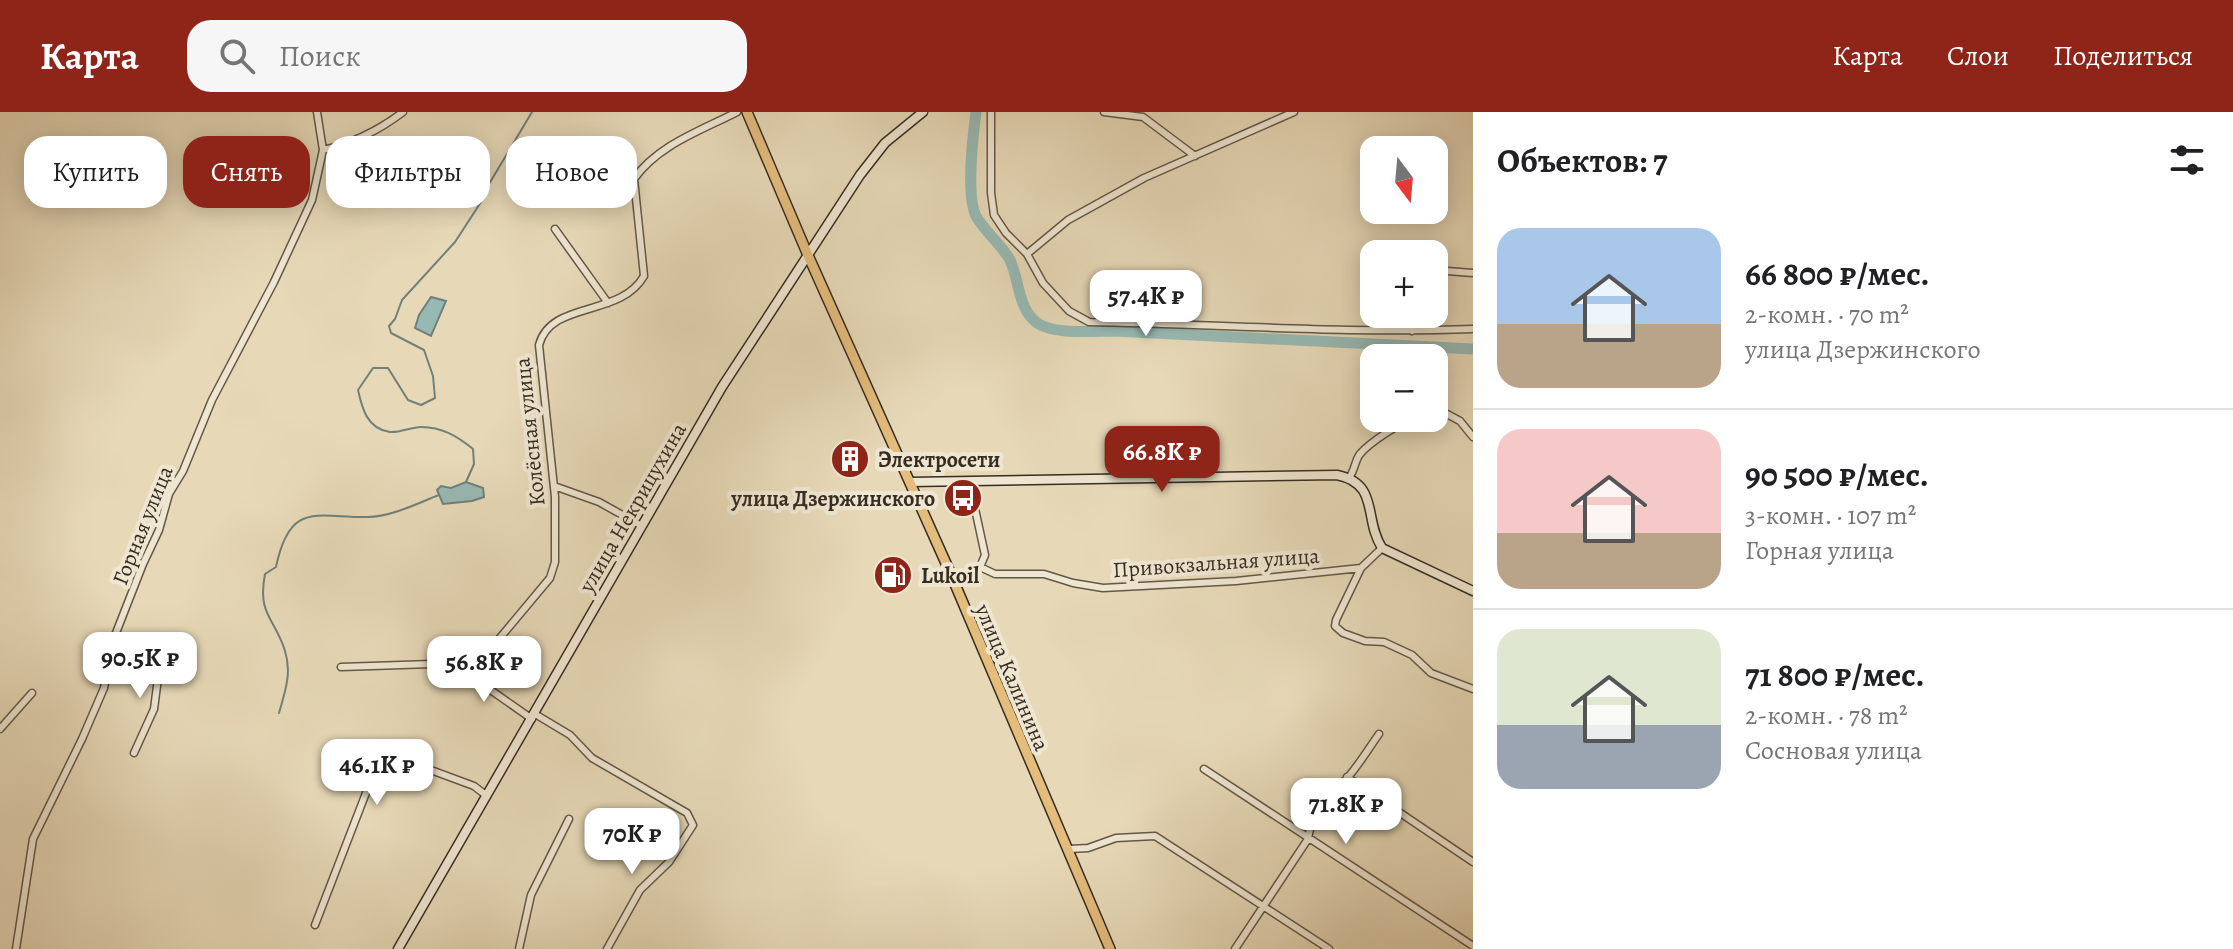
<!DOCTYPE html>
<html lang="ru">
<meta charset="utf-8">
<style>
body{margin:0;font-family:Alegreya,serif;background:#f6f6f6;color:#202124;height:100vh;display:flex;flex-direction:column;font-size:30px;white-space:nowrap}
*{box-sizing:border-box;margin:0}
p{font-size:26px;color:#757577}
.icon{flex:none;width:44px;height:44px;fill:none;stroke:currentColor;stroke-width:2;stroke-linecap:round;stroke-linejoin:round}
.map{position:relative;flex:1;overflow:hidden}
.sheet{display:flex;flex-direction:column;background:#fff;width:760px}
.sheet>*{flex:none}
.banner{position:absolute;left:24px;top:24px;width:760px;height:72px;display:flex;gap:16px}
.needle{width:52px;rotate:164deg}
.fabs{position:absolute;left:1360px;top:24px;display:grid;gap:16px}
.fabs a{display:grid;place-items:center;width:88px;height:88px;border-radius:16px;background:#fff;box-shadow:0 4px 20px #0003;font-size:40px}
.price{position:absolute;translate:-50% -68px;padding:0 18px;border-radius:16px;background:#fff;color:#222;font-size:26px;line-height:52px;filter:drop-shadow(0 2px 4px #0008)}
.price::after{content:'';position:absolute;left:50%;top:48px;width:24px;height:18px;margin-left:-12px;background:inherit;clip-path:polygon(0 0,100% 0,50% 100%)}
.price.selected{background:#8f2418;color:#fff}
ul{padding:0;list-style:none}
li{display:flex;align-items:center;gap:24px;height:200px;padding:0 24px}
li+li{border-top:2px solid #e0e0e0}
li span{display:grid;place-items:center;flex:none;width:224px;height:160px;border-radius:24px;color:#555}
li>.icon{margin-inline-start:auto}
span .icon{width:96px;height:96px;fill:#fffc;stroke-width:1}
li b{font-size:34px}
h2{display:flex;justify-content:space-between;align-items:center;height:96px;padding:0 24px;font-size:34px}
.tag{padding:0 28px;border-radius:24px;background:#fff;box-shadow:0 4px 20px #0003;font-size:28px;line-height:72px}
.tag.selected{background:#8f2418;color:#fff}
header{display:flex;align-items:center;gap:48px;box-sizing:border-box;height:112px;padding:0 40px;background:#8f2418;color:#fff}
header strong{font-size:38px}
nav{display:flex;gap:44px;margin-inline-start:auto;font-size:28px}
.search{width:560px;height:72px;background:#f6f6f6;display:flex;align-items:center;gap:20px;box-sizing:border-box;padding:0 28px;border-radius:24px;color:#757577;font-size:30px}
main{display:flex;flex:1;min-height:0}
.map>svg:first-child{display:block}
.water{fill:#97b9b4;stroke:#70817a;stroke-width:2}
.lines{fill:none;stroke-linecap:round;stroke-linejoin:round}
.stream{stroke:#70817a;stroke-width:2}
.river{stroke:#97b9b4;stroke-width:11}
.street-casing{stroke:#625848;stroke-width:9}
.secondary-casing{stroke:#362d22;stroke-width:11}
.primary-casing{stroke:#362d22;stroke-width:12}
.street{stroke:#efe6d1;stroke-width:6}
.secondary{stroke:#efe6d1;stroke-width:8}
.primary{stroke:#e4bc7c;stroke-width:9}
.labels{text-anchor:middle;stroke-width:8;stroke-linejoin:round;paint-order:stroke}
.street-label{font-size:22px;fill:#362d22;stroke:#efe6d1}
.poi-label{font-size:22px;font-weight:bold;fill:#362d22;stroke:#efe6d1;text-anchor:start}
</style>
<header>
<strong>Карта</strong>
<div class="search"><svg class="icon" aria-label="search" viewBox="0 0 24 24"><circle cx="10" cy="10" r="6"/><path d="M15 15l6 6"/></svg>Поиск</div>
<nav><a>Карта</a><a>Слои</a><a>Поделиться</a></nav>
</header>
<main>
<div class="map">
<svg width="1473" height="837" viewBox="0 0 1473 837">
<rect width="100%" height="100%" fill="#e7d9b8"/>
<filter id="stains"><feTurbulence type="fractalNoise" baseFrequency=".0025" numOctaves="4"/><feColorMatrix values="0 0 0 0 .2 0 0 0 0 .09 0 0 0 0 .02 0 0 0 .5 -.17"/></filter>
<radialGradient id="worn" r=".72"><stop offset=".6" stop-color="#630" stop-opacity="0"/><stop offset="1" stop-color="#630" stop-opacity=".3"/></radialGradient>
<path class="water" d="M431,185L446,189L431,224L415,216L419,203Z
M466,370L483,376L484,385L472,389L443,392L437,378L441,374L451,376Z"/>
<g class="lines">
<path class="stream" d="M466,370L474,352L473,337C457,324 442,315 421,315C411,315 400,321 390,320C367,317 362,296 358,278L373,256H388L408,288L421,293L435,286L433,264L424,238L391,221L389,214L395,207L402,188L455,130L481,90L489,72L532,0
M279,601C285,580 292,561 285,539C275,506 257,503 265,462L276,455C290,388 317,406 368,405C391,405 418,391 439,383"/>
<path class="river" d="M976,0C973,23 966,84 976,104C985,120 1001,132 1010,148C1019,167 1018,196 1036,210C1052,223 1094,219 1114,219L1473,237"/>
<g class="street-casing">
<path id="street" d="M991,0V81L994,103L1006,121L1027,142L1043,171L1069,199L1089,210C1217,212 1345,222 1473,217
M1104,0L1143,5L1195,44
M323,38C354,31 378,19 403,0
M555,117L608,191
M1027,142L1068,108L1144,66L1294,0
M1434,158L1473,161
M1412,219L1421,202
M1434,295L1460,309L1473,325
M1349,366C1355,358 1355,348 1360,342C1369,331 1402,309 1415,306
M554,374L599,390L642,414
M1382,436L1361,456L1336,508L1335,514L1343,521L1365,529L1384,530L1412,543L1431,561L1473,577
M980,455L995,462H1044L1073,471L1103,476L1236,469L1361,456
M953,468L980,455L985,443L969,369
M462,551L472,565L532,607
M341,555L462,551L494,533L550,466L555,450V385L539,233C551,188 620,206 644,164L634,67C658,33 700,19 737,0
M108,558C131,536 140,541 158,566L154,597L134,641
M535,602L570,623L592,646L687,701L693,713L669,750L640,778L607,837
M0,617L32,581
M1204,657L1473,834
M1347,665L1473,750
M1066,735L1070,737L1088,736L1116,726L1155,724L1329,837
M315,813L376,655L382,646L393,644L474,674L487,684
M16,837L33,727L82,627L104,576L114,526L143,452L159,418L169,382L183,359L212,288L274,170L312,88L323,38L317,0
M519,837L531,783L569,707
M1235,837L1308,727C1311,701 1332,683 1349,664C1360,651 1369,636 1379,622"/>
</g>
<g class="secondary-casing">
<path id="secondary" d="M910,370L1337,363C1380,372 1363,406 1382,436L1473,479
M398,837L722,275L860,63L885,31L923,0"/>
</g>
<g class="primary-casing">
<path id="primary" d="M747,0L807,141L949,458L1110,837"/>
</g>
<use href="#street" class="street"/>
<use href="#secondary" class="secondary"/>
<use href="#primary" class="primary"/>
</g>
<defs>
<g id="building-disc" transform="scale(2)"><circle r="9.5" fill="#8f2418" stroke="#efe6d1"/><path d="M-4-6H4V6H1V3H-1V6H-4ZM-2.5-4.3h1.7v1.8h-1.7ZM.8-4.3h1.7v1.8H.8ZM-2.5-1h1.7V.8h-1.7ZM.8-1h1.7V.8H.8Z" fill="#fff"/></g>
<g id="bus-disc" transform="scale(2)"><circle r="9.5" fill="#8f2418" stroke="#efe6d1"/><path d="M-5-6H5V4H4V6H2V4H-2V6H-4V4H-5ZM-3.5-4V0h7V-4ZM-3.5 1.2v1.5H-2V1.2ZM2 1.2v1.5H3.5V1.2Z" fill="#fff"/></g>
<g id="fuel-disc" transform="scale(2)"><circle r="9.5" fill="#8f2418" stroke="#efe6d1"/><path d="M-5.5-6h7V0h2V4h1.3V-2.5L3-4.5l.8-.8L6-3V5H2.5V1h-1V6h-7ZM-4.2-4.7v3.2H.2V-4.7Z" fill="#fff"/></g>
</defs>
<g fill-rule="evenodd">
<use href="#building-disc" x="850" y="347"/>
<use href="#bus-disc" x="963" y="386"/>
<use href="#fuel-disc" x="893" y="463"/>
</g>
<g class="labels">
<g class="street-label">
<text transform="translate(529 320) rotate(-96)" y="8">Колёсная улица</text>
<text transform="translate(632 395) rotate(-60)" y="8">улица Некрицухина</text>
<text transform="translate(142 413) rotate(-68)" y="8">Горная улица</text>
<text transform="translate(1216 450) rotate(-4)" y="8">Привокзальная улица</text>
<text transform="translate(1013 565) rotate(67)" y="8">улица Калинина</text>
</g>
<g class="poi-label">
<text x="878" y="355">Электросети</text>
<text x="935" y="394" text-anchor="end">улица Дзержинского</text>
<text x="921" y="471">Lukoil</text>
</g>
</g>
<rect width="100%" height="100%" filter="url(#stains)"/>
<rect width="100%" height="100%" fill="url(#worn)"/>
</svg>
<div class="fabs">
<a><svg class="needle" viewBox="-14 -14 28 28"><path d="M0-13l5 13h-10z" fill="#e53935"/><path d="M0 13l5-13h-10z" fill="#757577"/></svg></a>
<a>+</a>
<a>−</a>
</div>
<b class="price" style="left:1146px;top:226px">57.4K ₽</b>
<b class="price selected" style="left:1162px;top:382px">66.8K ₽</b>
<b class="price" style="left:140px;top:588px">90.5K ₽</b>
<b class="price" style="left:484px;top:592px">56.8K ₽</b>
<b class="price" style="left:377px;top:695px">46.1K ₽</b>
<b class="price" style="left:1346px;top:734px">71.8K ₽</b>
<b class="price" style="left:632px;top:764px">70K ₽</b>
<div class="banner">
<a class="tag">Купить</a>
<a class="tag selected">Снять</a>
<a class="tag">Фильтры</a>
<a class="tag">Новое</a>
</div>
</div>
<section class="sheet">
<h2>Объектов: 7<svg class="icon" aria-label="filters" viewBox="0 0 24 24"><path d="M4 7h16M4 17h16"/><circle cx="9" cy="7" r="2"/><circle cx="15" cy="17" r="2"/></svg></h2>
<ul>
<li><span style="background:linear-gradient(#a9c7e8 60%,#b9a48a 0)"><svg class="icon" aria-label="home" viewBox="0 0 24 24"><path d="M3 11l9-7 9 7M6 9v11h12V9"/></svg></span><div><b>66 800 ₽/мес.</b><p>2-комн. · 70 m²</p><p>улица Дзержинского</p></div></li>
<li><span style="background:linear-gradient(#f6c9c9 65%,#b9a48a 0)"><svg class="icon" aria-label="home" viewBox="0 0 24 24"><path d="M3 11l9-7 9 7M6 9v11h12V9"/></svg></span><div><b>90 500 ₽/мес.</b><p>3-комн. · 107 m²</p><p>Горная улица</p></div></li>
<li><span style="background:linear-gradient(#dfe7d0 60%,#9aa5b1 0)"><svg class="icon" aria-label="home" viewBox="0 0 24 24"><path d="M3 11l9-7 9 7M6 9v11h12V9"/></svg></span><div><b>71 800 ₽/мес.</b><p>2-комн. · 78 m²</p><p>Сосновая улица</p></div></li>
</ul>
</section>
</main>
